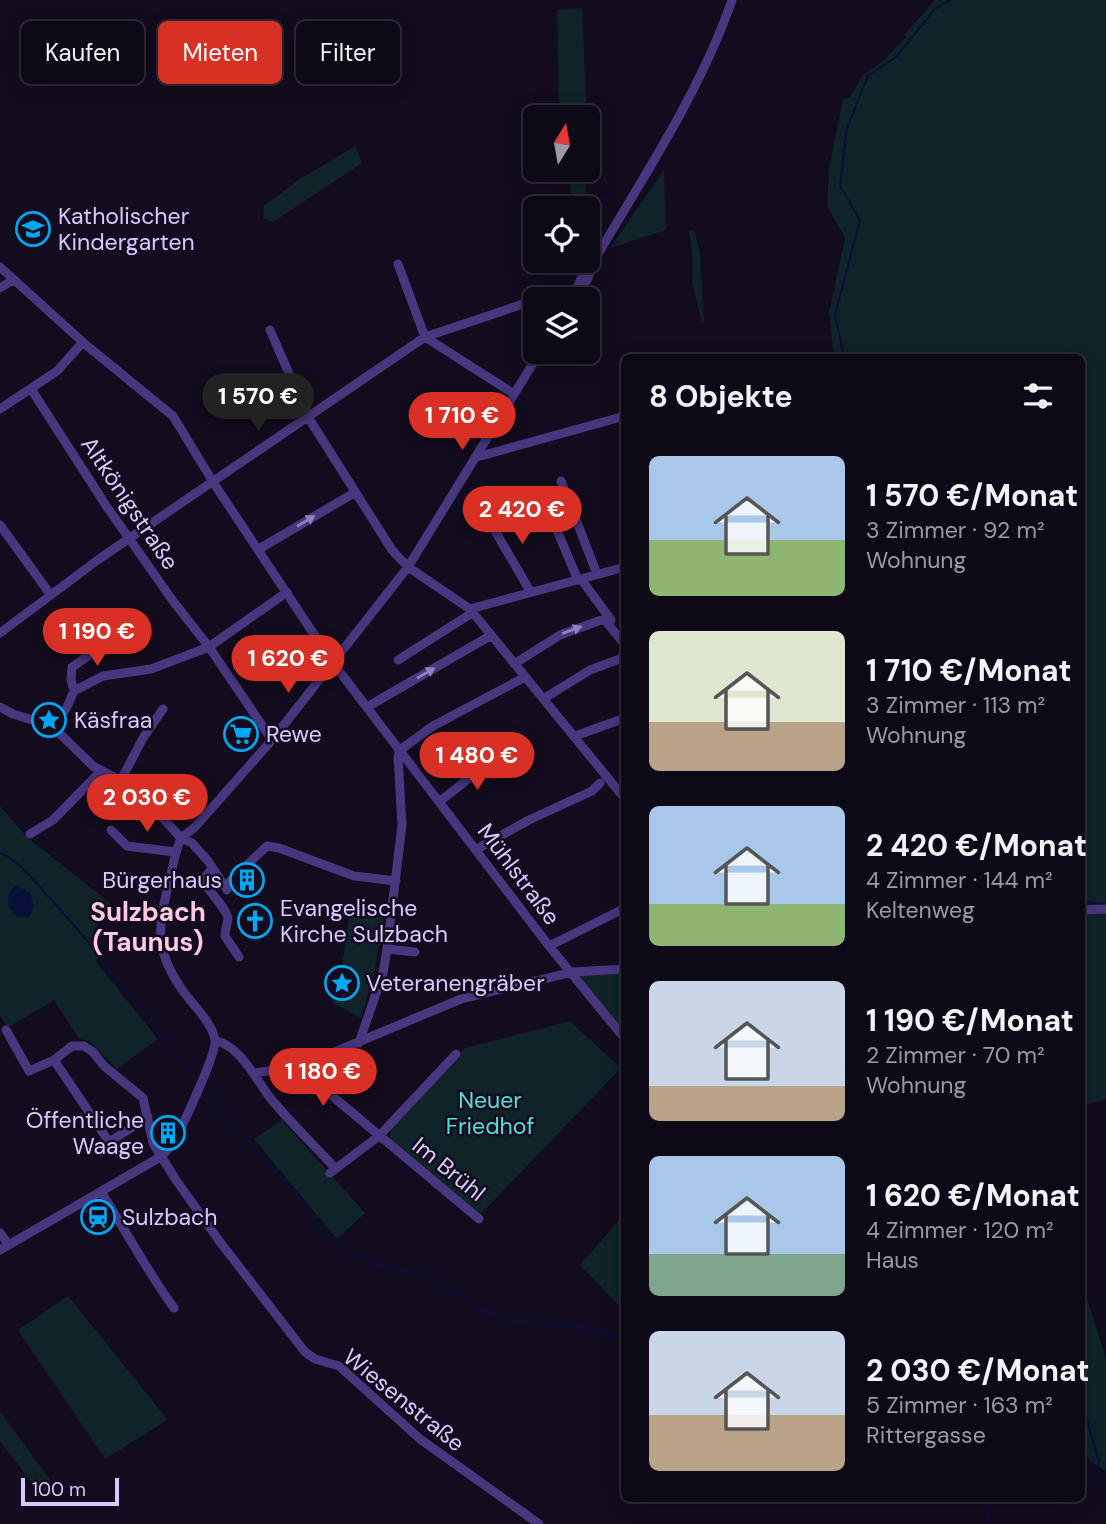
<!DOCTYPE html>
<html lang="de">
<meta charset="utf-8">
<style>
body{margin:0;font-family:"DM Sans",sans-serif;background:#17121f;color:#f1f3f6;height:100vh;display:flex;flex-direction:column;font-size:26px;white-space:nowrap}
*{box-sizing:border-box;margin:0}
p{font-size:23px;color:#9b9aa1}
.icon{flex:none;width:38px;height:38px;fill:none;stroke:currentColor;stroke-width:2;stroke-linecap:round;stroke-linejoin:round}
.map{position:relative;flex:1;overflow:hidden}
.details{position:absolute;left:621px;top:354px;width:464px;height:1148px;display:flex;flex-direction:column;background:#0e0916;border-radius:10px;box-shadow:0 4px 18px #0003,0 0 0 2px #2e2a35}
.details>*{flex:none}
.banner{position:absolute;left:21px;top:21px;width:495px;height:63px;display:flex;gap:14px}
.needle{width:46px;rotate:11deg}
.fabs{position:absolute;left:523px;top:105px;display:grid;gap:14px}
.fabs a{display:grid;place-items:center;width:77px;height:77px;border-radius:10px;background:#0e0916;box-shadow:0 4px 18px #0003,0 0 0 2px #2e2a35;font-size:35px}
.scale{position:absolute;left:21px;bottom:18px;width:98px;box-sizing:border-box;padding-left:7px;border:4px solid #dac8ff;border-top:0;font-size:19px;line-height:24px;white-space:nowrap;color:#dac8ff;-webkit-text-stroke:5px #130c1e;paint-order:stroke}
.price{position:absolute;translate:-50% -60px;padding:0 16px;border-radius:24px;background:#d93025;color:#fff;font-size:23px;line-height:46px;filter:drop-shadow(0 2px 4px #0008)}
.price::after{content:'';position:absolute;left:50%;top:42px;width:21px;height:16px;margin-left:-10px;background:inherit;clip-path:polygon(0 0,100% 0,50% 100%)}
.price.active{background:#222;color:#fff}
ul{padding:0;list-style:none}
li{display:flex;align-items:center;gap:21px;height:175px;padding:0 28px}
li span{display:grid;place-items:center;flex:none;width:196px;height:140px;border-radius:10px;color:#555}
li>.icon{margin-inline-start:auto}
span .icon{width:84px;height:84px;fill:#fffc;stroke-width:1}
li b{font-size:30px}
h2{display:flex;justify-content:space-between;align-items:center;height:84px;padding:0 28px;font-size:30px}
.tag{padding:0 24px;border-radius:10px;background:#0e0916;box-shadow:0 4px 18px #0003,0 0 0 2px #2e2a35;font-size:24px;line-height:63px}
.tag.active{background:#d93025;color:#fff}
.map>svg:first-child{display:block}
.green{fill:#0f2328}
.water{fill:#08103a}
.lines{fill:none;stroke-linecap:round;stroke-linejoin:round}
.stream{stroke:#08103a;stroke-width:2}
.minor{stroke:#48367e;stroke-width:9}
.oneway{fill:#917fbe}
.labels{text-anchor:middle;stroke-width:5;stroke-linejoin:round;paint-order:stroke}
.poi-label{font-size:23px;fill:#dac8ff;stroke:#130c1e;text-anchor:start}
.street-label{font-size:23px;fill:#dac8ff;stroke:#130c1e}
.park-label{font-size:23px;fill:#54dfda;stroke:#130c1e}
.quarter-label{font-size:26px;font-weight:bold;fill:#ffcae1;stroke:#130c1e}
</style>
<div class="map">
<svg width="1106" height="1524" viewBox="0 0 1106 1524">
<rect width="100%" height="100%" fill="#130c1e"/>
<path class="green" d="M935,0H1106V1099L1082,1106V357H834L829,312L845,238L827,206L829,169L843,99L849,98L863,75L883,61L906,37L905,34Z
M582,8L587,117H559L557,10Z
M356,146L362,163L273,222L263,219L264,206L301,178Z
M570,170H585L587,208H571Z
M664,170L666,230L610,248Z
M689,230L695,232L700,253L704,323H702L692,282L693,261Z
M0,806L28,838L114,906L95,929L97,963L158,1039L117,1069L88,1040L79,1039L54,1000L7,1028L0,1015Z
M351,906L385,910L374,975L361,1018L332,1003L339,985Z
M625,969V1039L573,972Z
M570,1021L621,1068L480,1215L390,1143L391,1128L465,1048Z
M282,1120L365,1213L337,1239L254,1139Z
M625,1213V1312L580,1265Z
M1082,1282L1106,1359V1471L1089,1461L1082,1432Z
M68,1296L168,1420L105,1459L18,1330Z
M0,1411L56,1488L42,1496L0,1441Z"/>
<path class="water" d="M16,885L30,893L34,906L29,917H17L8,906L9,893Z"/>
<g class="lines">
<path class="stream" d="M844,357L835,315L860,220L840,186L847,128L868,76L896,57L935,9L951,0
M0,853C19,861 34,880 47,895C101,953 146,1017 194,1079
M1082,902L1106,904
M204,1091L300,1199L320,1229L351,1253L374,1264L432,1276L477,1308L513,1321L580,1327L625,1339
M1082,1402L1099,1462L1091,1480L1082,1477
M988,1498L989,1524"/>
<path class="minor" d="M398,264L425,337L514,394
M0,267L86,345L173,416L213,482L333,663L549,946L625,1039
M0,288L13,280
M575,293C584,287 590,277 591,266C641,180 699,95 732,0
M572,299L584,272L591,266
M270,330L308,417L392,550L408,567L470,609L625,799
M31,389L107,507L173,601L209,647L272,740
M0,409L57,371L83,342
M477,457L625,416
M561,481L597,574
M550,514L578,580
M487,517L530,591
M0,525L50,594
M259,549L354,493
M581,579L611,620
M470,609L625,567
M0,633L99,559L425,337L538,299
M398,660L472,613
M514,664L560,635L604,619L625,645
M74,691L71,679L72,667L94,652V646
M543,699L590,670L625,657
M0,707L13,714L52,726L93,766L129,785L143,796L181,838L192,843L208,861L227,890
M367,707L490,636
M52,726L66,709L74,691L103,676L151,669L209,647L287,592
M575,736L625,718
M121,780L143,738L163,709
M439,802L496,757
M111,830L127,846L175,852
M30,834L53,820L101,771
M181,838L195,827L272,740L408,567L540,352
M477,849L529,820L592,791L600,783
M212,869L202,881C208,889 228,911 228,919C227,925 225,930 225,936L239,957
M225,886L267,846L279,848L354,876L396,881
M1082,910L1106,909
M549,946L625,908
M387,949L415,952
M6,1030L29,1071L54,1060L72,1046H84L93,1052L104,1066L143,1098L153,1143L176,1180L220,1242L305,1352L315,1359L339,1366L420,1439L539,1524
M215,1041C238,1043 258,1082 271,1099C291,1123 314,1145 335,1168
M359,1043L383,973L387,949L402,825L398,756L400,750L433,726L525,677
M54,1060L109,1142L148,1117
M301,1066L306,1074L479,1219
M254,1073L301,1066L461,999L573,972L625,969
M330,1173L379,1136L456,1054
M101,1192C126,1231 147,1271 174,1308
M0,1233L9,1245
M0,1250L162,1156C165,1152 169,1148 172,1144C181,1130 217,1053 215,1040C212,1022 193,1005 183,991C153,949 158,926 170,879C173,865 175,852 181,838"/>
</g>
<defs><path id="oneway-solid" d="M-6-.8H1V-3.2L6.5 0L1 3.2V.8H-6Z" transform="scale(1.75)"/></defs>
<g class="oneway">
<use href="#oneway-solid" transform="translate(306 521) rotate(-31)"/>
<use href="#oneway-solid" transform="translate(572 630) rotate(-20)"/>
<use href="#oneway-solid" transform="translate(426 673) rotate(-30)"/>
</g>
<defs>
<g id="school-ring" transform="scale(1.75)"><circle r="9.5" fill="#130c1e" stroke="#00a8f3" stroke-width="1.5"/><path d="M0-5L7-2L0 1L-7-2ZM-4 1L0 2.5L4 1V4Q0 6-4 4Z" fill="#00a8f3"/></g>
<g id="sight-ring" transform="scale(1.75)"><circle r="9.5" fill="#130c1e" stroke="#00a8f3" stroke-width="1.5"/><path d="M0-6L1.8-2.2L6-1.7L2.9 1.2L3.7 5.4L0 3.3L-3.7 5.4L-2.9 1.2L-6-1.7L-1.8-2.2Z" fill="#00a8f3"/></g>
<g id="supermarket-ring" transform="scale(1.75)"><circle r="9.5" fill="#130c1e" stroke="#00a8f3" stroke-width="1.5"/><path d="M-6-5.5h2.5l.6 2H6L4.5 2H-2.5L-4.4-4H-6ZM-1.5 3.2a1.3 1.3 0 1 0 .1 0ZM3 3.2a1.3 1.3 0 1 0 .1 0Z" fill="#00a8f3"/></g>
<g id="building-ring" transform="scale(1.75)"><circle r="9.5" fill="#130c1e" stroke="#00a8f3" stroke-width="1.5"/><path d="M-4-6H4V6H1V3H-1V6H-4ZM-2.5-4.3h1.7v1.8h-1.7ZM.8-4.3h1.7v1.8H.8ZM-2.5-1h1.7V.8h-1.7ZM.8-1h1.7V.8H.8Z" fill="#00a8f3"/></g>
<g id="church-ring" transform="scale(1.75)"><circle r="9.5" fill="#130c1e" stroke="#00a8f3" stroke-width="1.5"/><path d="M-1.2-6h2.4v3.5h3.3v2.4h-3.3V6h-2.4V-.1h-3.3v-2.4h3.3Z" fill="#00a8f3"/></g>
<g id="station-ring" transform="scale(1.75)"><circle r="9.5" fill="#130c1e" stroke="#00a8f3" stroke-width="1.5"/><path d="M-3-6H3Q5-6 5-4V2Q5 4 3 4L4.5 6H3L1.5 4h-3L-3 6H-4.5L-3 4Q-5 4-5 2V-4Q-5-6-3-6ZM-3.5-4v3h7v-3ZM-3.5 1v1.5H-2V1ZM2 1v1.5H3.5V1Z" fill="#00a8f3"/></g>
</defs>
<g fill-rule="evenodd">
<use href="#school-ring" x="33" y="229"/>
<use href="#sight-ring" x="49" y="720"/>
<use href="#supermarket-ring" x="241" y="734"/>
<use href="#building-ring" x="247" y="880"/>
<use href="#church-ring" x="255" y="921"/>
<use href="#sight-ring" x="342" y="983"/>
<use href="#building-ring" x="168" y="1133"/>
<use href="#station-ring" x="98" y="1217"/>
</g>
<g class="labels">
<g class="poi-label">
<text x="58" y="224">Katholischer<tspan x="58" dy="26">Kindergarten</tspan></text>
<text x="74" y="728">Käsfraa</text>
<text x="266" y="742">Rewe</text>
<text x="222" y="888" text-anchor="end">Bürgerhaus</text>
<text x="280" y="916">Evangelische<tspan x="280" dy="26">Kirche Sulzbach</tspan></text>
<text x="366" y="991">Veteranengräber</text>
<text x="144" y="1128" text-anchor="end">Öffentliche<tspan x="144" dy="26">Waage</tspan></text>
<text x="122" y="1225">Sulzbach</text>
</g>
<g class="street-label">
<text transform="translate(130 503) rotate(56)" y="8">Altkönigstraße</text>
<text transform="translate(519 874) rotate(53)" y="8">Mühlstraße</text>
<text transform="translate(449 1169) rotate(39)" y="8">Im Brühl</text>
<text transform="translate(404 1400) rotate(39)" y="8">Wiesenstraße</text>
</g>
<g class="park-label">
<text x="490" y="1108">Neuer<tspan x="490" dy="26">Friedhof</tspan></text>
</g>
<g class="quarter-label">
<text x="148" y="921">Sulzbach<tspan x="148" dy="30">(Taunus)</tspan></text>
</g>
</g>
</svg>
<div class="fabs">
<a><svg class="needle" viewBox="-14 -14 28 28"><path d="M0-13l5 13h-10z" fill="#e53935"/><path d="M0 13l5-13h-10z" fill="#9b9aa1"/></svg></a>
<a><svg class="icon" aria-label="locate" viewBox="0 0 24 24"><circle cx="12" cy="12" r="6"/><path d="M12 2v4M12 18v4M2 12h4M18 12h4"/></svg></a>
<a><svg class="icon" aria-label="layers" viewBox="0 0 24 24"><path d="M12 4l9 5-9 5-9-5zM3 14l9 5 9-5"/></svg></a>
</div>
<div class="scale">100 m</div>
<b class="price active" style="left:258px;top:433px">1 570 €</b>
<b class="price" style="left:462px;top:452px">1 710 €</b>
<b class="price" style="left:522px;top:546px">2 420 €</b>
<b class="price" style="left:97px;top:668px">1 190 €</b>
<b class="price" style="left:288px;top:695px">1 620 €</b>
<b class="price" style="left:477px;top:792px">1 480 €</b>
<b class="price" style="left:147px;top:834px">2 030 €</b>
<b class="price" style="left:323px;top:1108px">1 180 €</b>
<div class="banner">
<a class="tag">Kaufen</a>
<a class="tag active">Mieten</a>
<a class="tag">Filter</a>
</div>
<section class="details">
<h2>8 Objekte<svg class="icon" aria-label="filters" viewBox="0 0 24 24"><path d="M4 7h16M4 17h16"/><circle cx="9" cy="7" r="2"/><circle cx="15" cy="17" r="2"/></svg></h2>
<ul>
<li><span style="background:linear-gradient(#a9c7e8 60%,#8fb573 0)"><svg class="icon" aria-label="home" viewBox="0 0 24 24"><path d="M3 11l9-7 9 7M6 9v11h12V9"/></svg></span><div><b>1 570 €/Monat</b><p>3 Zimmer · 92 m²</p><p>Wohnung</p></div></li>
<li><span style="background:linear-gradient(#dfe7d0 65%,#b9a48a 0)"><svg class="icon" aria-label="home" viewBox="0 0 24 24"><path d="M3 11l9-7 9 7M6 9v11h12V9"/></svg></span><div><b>1 710 €/Monat</b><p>3 Zimmer · 113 m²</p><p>Wohnung</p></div></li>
<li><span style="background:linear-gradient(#a9c7e8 70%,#8fb573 0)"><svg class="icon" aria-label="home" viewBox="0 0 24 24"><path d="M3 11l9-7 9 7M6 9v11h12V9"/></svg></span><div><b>2 420 €/Monat</b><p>4 Zimmer · 144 m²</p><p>Keltenweg</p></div></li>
<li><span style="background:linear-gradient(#c9d6e8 75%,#b9a48a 0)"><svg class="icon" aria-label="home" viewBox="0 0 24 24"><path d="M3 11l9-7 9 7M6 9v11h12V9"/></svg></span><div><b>1 190 €/Monat</b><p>2 Zimmer · 70 m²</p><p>Wohnung</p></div></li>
<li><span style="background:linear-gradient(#a9c7e8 70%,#7fa58c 0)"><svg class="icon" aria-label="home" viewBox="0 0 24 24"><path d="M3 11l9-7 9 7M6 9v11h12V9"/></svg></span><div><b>1 620 €/Monat</b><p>4 Zimmer · 120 m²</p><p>Haus</p></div></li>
<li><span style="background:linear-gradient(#c9d6e8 60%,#b9a48a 0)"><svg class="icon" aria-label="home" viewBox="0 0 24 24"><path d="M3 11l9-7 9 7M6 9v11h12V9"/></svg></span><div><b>2 030 €/Monat</b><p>5 Zimmer · 163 m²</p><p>Rittergasse</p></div></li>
</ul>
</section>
</div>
